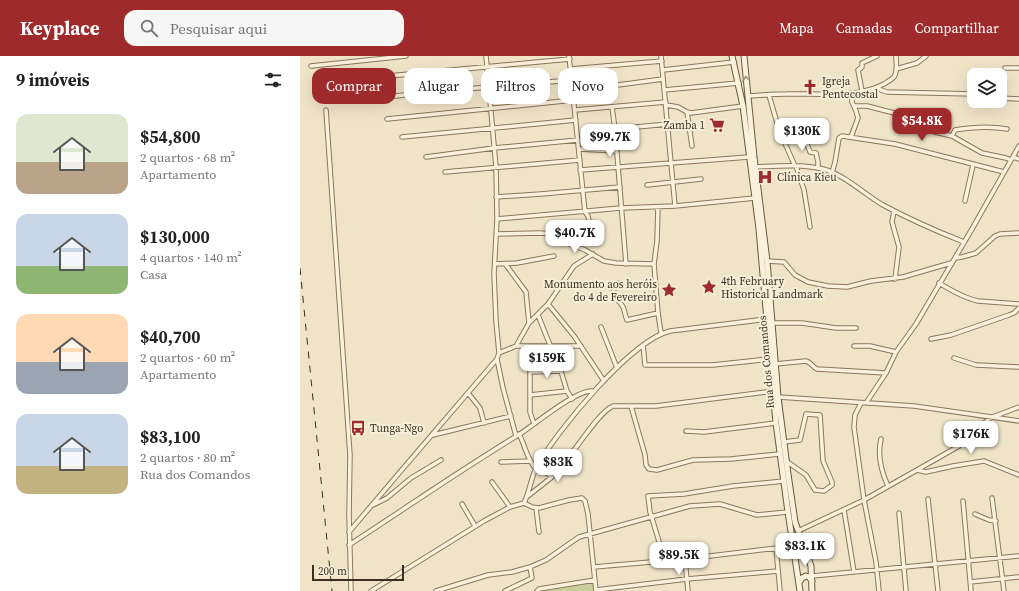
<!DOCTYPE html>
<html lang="pt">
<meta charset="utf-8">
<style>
body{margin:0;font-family:"Source Serif 4",serif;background:#f6f6f6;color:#222;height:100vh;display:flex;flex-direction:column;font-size:15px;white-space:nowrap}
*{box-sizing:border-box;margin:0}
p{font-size:13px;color:#767676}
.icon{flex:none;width:22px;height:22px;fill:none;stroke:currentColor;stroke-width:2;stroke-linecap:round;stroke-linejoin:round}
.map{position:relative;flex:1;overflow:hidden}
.sheet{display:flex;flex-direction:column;background:#fff;width:300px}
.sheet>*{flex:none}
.guide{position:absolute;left:12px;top:12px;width:380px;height:36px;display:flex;gap:8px}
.tools{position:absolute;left:667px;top:12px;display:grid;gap:8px}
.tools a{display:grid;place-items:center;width:40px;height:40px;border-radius:8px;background:#fff;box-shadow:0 4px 16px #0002;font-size:20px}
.scale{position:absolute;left:12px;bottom:10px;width:92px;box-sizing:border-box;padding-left:4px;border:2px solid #3d2e20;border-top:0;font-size:11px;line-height:14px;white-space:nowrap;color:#3d2e20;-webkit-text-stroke:3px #f7eed8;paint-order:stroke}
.price{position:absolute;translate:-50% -34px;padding:0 9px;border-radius:8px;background:#fff;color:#222;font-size:13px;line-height:26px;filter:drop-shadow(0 1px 2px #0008)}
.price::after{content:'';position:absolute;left:50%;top:24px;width:12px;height:9px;margin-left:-6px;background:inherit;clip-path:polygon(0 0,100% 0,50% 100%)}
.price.active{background:#9e2a2b;color:#fff}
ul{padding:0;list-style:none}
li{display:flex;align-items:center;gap:12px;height:100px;padding:0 16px}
li span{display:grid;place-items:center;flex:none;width:112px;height:80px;border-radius:12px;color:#555}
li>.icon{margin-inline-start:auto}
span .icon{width:48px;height:48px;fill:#fffc;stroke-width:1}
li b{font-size:17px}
h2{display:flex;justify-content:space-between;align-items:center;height:48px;padding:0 16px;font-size:17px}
.tag{padding:0 14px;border-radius:12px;background:#fff;box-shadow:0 4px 16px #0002;font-size:14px;line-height:36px}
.tag.active{background:#9e2a2b;color:#fff}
header{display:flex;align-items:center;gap:24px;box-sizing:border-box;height:56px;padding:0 20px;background:#9e2a2b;color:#fff}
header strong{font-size:19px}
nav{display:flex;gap:22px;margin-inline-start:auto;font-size:14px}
.search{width:280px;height:36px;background:#f6f6f6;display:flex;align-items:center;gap:10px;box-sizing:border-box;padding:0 14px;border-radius:12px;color:#767676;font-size:15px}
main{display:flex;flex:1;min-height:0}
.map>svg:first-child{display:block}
.green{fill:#c9cf9b}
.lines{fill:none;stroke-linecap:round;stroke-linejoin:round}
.street-casing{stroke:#8d765c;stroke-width:5.5}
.secondary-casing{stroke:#6f573f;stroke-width:7}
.street{stroke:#faf1dc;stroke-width:3.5}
.secondary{stroke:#faf1dc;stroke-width:5}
.rail{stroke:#3d2e20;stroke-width:1;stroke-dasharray:7 7;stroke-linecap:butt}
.oneway{stroke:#9c907e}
.labels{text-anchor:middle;stroke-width:4;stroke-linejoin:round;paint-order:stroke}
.poi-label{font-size:11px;fill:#3d2e20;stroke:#f7eed8;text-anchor:start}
.street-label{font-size:11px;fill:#3d2e20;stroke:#f7eed8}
</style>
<header>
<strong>Keyplace</strong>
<div class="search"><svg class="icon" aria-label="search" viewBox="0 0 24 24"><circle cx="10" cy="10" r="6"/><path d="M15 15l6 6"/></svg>Pesquisar aqui</div>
<nav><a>Mapa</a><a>Camadas</a><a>Compartilhar</a></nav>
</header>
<main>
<section class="sheet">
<h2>9 imóveis<svg class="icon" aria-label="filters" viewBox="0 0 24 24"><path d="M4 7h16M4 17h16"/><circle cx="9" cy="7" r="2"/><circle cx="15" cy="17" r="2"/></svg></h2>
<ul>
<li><span style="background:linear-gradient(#dfe7d0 60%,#b9a48a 0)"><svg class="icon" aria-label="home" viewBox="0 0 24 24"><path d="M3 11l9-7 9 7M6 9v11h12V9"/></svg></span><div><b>$54,800</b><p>2 quartos · 68 m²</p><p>Apartamento</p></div></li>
<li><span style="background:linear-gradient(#c9d6e8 65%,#8fb573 0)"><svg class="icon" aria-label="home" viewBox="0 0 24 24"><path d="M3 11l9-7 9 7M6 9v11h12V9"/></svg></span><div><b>$130,000</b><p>4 quartos · 140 m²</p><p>Casa</p></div></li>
<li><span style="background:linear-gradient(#ffd9b3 60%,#9aa5b1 0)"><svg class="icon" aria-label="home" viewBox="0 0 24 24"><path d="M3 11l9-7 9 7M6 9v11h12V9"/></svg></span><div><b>$40,700</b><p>2 quartos · 60 m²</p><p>Apartamento</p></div></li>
<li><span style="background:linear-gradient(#c9d6e8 65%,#c2b280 0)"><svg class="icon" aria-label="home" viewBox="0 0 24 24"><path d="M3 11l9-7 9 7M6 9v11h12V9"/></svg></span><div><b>$83,100</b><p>2 quartos · 80 m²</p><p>Rua dos Comandos</p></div></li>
</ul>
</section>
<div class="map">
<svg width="719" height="535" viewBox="0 0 719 535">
<rect width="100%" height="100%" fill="#f0e4c8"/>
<path class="green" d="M293,526L294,535H236V533Z"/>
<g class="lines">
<g class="street-casing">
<path id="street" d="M269,0L285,156L288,160L291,177
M361,0L375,150
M11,10L106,0
M705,12H719
M271,13L362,5
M596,13L617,7L626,0
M363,14L434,6
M46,24L270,3
M578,31L581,34L587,36L674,38
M364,34L439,27
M273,35L363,23
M562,35L558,14L562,11V7L577,0
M551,37L552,46L556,55L558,62L551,81
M469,39L479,74L495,110
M448,40C461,39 474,38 487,38C519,37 555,43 584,28C587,26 591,24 594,21C598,15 596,7 596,0
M700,42L719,43
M71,43L129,36L272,24
M366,49L378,51L387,56L391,57L443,50
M554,50H567L606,60L635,76L652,80L682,97L706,102L711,104
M312,51L315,73L326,208
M26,54L50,399L49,459L51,535
M275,54L366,46
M387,56L392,90
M87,63L274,44
M315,73L368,68
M502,75L510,96L516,97L518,106V112
M652,80L655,74C673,71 690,70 707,73
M102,81L276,64
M279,93L317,95
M126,101L194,92L278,84
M713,101L719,103
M496,110L504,134L510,171
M456,111C478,110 501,108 523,113C545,119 564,138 583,149C609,163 636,175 664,186
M280,114L449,101
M145,116L280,104
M532,117L535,106L539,82L542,80L595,88L704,116
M347,129L401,123
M196,141L241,138L320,131
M665,145L673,109
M358,151L357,185L354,208L358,257L361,277
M594,155L592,166L599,191L595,223
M197,163L321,152L375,150L455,142
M196,178L240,177L252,178L264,186L285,194L304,205L316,207L354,208
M655,202L662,201L676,197L695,180L700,178L719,177
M467,205L484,206L495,219L508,226L528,230L547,231L571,225L603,221L651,207
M195,208L217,207L254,200
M206,209L226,236L229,267
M318,227C307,241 318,241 323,251C325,255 325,260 327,264L358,257
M639,227C652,235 664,242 678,245L719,248
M248,248L274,280L304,325
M238,259L250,289L254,292L267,335L272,343
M472,267H502L536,272H556
M301,271L317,312
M631,283L651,279L709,259L714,257L719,252
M343,289L345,309H413L470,303
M216,290L229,267L248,248L274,210L293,198
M554,290H570L596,296
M199,297L216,290H281
M654,302L676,309L719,311
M197,303L203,332L216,380
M475,308L506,305C511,306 512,311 517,313L586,317
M168,337L180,352L184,367
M230,339L267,335
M478,341L614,350L719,365
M561,347L555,359L554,371L564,444L576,506L579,535
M566,347L586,317L596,296L616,268L672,173L719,90
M331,350L345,399L346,409L349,413L357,414L393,404L431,403L480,398
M234,368L230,356V316L260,315
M386,375L404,376L476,367
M219,378C225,389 227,404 236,413
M133,379L211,360
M581,383C577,400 581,415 588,430
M484,386L500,384L506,358L520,359L523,405L532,426V429L524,435L515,434L506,419L486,405
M274,394C283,383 300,356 313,350H356L473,335
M201,406L230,405
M617,414L626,416L653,410L684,405L719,419
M192,426L210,451
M228,440L252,421L237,410
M692,442L704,535
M628,443L638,535
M663,445L671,535
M224,447C230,435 231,421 237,410C258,374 330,285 370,275L467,263
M162,448L175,470
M73,449L87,442L111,422L141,404
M236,452L239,476
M544,454L554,516
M599,457L606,535
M675,458L689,464L696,465
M498,475L564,444L617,414L659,390L672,373L683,368L690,362L719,351
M49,476C98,418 147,361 197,303L199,297L196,265L194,218L197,163L196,111L186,0
M49,489C106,452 162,413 220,378C235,368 276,334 292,335
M476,492L480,535
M385,503L388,535
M364,504L358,482L350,456L348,440L384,438L433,430L484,425
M294,511L385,503L494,490
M512,520L719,500
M670,526L719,521
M296,534L387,523L478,515
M71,535L184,465L210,451L224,447L232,451L239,452L269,444L282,442L285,445L288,458L296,535
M136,535L188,519L212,516L230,511L246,504L279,481L390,450L420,448L457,459L488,456
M205,535L232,522L230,511
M237,535L239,533L295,524"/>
</g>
<g class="secondary-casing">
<path id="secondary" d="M432,0L443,50L459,173L476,367L488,456L500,535
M444,0L454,101L467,205L478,341L488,418L495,466L511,510L512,535
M499,527L502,522L506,520L509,521L512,525"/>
</g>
<use href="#street" class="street"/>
<use href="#secondary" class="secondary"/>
<path class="rail" d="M0,212L32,535"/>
</g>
<defs><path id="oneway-chevron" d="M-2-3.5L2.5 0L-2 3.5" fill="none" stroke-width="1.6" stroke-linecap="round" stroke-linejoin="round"/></defs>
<use class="oneway" href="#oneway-chevron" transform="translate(446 23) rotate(-97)"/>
<defs>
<g id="church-bare" transform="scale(1.2)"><path d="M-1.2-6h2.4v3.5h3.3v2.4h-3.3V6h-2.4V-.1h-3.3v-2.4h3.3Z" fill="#9e2a2b" stroke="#f7eed8" stroke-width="2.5" paint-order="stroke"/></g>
<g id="supermarket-bare" transform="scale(1.2)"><path d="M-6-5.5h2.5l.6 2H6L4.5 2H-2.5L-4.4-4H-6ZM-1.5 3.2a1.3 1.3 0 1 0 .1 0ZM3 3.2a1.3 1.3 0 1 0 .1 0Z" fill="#9e2a2b" stroke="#f7eed8" stroke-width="2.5" paint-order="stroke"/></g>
<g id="hospital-bare" transform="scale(1.2)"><path d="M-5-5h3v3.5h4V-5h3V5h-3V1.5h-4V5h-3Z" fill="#9e2a2b" stroke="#f7eed8" stroke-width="2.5" paint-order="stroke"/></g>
<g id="sight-bare" transform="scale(1.2)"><path d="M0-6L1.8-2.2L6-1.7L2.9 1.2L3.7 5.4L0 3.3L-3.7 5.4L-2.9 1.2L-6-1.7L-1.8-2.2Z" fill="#9e2a2b" stroke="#f7eed8" stroke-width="2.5" paint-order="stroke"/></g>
<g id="bus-bare" transform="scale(1.2)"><path d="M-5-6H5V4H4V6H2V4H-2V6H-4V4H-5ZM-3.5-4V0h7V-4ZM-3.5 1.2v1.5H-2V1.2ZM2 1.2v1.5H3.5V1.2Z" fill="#9e2a2b" stroke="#f7eed8" stroke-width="2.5" paint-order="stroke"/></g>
</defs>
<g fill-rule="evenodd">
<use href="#church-bare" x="510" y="31"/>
<use href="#supermarket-bare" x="417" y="69"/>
<use href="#hospital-bare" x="465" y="121"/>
<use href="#sight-bare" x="409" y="231"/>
<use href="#sight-bare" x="369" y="234"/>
<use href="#bus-bare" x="58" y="372"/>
</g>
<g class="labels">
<g class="poi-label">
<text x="522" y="29">Igreja<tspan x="522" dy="13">Pentecostal</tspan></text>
<text x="405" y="73" text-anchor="end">Zamba 1</text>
<text x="477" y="125">Clínica Kieu</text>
<text x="421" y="229">4th February<tspan x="421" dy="13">Historical Landmark</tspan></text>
<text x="357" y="232" text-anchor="end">Monumento aos heróis<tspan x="357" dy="13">do 4 de Fevereiro</tspan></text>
<text x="70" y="376">Tunga-Ngo</text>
</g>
<g class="street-label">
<text transform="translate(466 306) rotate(-95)" y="4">Rua dos Comandos</text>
</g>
</g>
</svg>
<div class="tools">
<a><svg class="icon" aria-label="layers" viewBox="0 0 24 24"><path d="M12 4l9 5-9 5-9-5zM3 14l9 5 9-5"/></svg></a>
</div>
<div class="scale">200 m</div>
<b class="price active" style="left:622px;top:86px">$54.8K</b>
<b class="price" style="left:502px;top:96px">$130K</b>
<b class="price" style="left:310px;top:102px">$99.7K</b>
<b class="price" style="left:275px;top:198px">$40.7K</b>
<b class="price" style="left:247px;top:323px">$159K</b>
<b class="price" style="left:671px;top:399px">$176K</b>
<b class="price" style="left:258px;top:427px">$83K</b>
<b class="price" style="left:505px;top:511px">$83.1K</b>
<b class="price" style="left:379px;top:520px">$89.5K</b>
<div class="guide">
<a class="tag active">Comprar</a>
<a class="tag">Alugar</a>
<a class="tag">Filtros</a>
<a class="tag">Novo</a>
</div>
</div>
</main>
